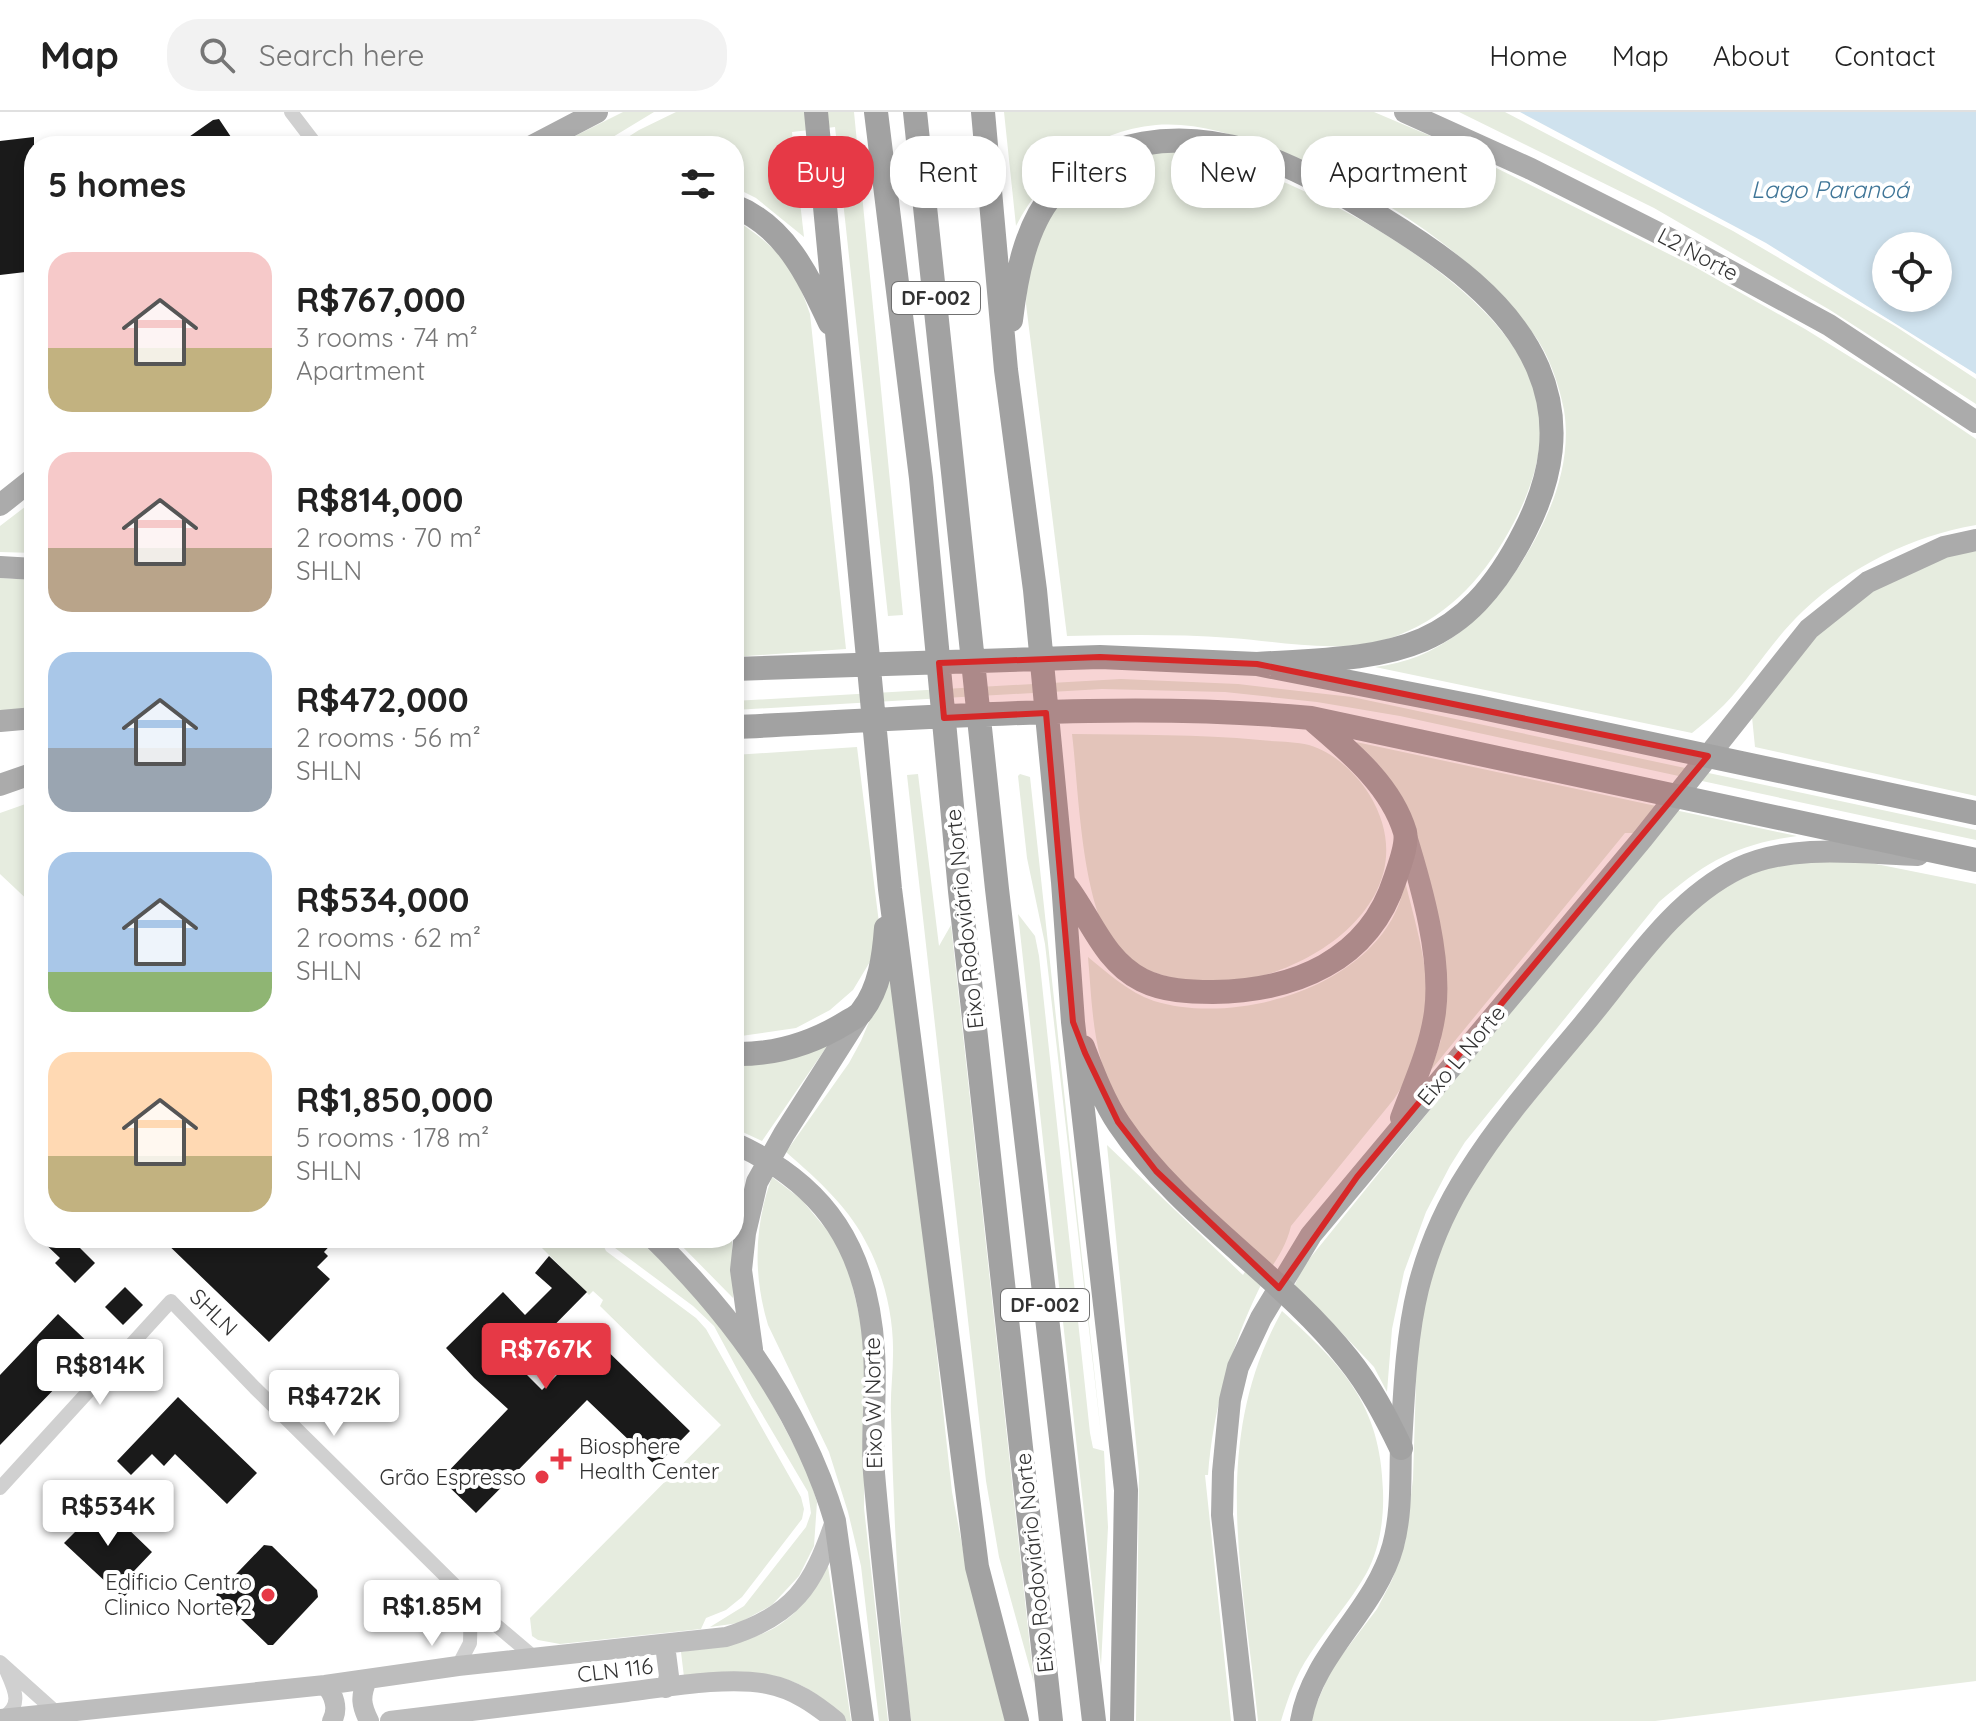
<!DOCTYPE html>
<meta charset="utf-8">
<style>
body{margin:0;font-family:Quicksand,sans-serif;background:#f2f2f2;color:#222;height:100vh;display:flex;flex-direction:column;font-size:30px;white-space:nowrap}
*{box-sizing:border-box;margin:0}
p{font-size:26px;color:#767676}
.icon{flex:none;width:44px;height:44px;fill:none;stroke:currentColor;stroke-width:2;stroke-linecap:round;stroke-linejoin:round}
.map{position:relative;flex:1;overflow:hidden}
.drawer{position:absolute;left:24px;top:24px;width:720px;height:1112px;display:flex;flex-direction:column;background:#fff;border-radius:32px;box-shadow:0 4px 12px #0003}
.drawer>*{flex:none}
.hud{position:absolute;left:768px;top:24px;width:760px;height:72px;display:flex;gap:16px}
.controls{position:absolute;left:1872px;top:120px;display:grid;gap:16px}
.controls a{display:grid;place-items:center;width:80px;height:80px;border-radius:50%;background:#fff;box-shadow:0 4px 12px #0003;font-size:40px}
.price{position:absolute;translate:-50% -68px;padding:0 18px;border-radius:8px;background:#fff;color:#222;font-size:26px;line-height:52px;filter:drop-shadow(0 2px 4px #0008)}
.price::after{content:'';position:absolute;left:50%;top:48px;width:24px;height:18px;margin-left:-12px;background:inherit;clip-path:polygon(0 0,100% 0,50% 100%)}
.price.on{background:#e63946;color:#fff}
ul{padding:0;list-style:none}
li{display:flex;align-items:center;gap:24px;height:200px;padding:0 24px}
li span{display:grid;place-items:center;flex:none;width:224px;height:160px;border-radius:24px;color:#555}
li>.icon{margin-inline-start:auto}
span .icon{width:96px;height:96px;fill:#fffc;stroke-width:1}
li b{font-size:34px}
h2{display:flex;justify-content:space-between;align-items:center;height:96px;padding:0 24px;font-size:34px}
.tag{padding:0 28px;border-radius:32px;background:#fff;box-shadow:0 4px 12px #0003;font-size:28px;line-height:72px}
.tag.on{background:#e63946;color:#fff}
header{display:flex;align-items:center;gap:48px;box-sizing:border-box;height:112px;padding:0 40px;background:#fff;border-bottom:2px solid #e0e0e0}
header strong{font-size:38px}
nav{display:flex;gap:44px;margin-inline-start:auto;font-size:28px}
.search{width:560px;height:72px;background:#f2f2f2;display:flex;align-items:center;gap:20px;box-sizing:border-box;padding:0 28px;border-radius:32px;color:#767676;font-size:30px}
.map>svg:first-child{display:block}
.green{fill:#e6ecdf}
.water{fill:#cfe2ee;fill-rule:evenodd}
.building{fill:#1a1a1a}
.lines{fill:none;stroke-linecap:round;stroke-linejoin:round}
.minor{stroke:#d0d0d0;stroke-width:14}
.secondary{stroke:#bdbdbd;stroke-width:20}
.primary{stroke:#ababab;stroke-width:22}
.trunk{stroke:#a2a2a2;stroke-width:24}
.marked{fill:#d62828;fill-opacity:0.2;stroke:#d62828;stroke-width:6;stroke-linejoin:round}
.poi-dot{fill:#e63946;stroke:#fff;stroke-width:3}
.labels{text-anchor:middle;stroke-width:8;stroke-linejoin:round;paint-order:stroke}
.shield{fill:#fff;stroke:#707070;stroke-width:2}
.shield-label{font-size:20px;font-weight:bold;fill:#333}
.street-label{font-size:22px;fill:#333;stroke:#fff}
.poi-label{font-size:22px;fill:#333;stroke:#fff;text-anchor:end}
.water-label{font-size:24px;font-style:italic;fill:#3f7597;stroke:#fff}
</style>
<header>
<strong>Map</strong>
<div class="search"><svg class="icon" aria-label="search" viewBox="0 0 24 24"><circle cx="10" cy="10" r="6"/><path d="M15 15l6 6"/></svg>Search here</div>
<nav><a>Home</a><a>Map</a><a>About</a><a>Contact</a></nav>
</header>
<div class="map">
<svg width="1976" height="1609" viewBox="0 0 1976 1609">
<rect width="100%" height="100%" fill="#fff"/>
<path class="green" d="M623,0H654L598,34H555Z
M676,0H854L903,503L888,504L835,15L792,20L804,125L756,86L734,75V34H614L639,18Z
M1004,0H1374L1440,28L1695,155L1805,217L1894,272L1976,327V413C1912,424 1851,454 1803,499C1773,527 1752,564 1724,593C1714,603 1703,612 1692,621L1375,555C1437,548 1484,508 1518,456C1548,410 1573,354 1564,298C1559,272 1548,240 1532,220C1467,134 1367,73 1268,35C1232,22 1194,10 1156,13C1091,19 1045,59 1016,114Z
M1459,0H1505L1733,119L1895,214L1976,267V292L1830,198L1654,96Z
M1185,39C1293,58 1500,167 1535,277C1549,323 1535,371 1513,412C1487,461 1452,502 1399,523C1345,544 1286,530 1231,526C1176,522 1122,523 1067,524L1026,192C1027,167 1035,130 1047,108C1064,78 1101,50 1135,43C1151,40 1169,41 1185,39Z
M734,107C777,135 794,153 810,202L846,537L734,545Z
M34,388V441L0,440V414Z
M1976,439V684L1755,635L1752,605C1771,581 1788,554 1810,531C1851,486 1914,447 1976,439Z
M0,466L34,468V597L0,599Z
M1121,567L1238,572L1352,585L1976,718V728L1400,604L1317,590L1225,580L1102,577L734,598V589Z
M1072,622C1135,623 1198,622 1260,628C1276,630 1294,629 1309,633C1333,640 1356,661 1369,682C1429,780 1320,859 1232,870C1209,873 1188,870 1166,864C1148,859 1131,853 1118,839C1081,797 1079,679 1072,622Z
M1356,630L1797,724C1736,732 1705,750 1659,790L1465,1030L1450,1054L1426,1100L1404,1160L1392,1217L1387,1280L1374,1255L1325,1203L1294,1175L1302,1156L1654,721H1625L1431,958L1441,928L1407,700C1393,668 1381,653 1356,630Z
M857,635L879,811L871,848L853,878L830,898L796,916L734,925V643Z
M918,662L939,834L951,813L1034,1571L999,1445L986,1369L907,663Z
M1020,662L1030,665L1102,1331L1045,832L1027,746L1018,664Z
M34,689V794L0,762V701Z
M1813,746L1871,751L1976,772V1569L1655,1609H1309L1332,1556L1377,1497L1392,1468L1405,1431L1413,1367L1417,1238L1423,1197L1437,1145L1455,1100L1492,1041L1661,830L1704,787L1760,757Z
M1405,769C1416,814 1432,865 1427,912C1424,935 1407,968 1394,987L1291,1114C1285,1140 1269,1156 1258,1179C1230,1237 1213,1299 1208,1363H1205L1231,1609H1136L1139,1361L1107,1033L1243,1163L1257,1140C1195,1083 1125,1033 1101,948C1092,915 1091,879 1088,845C1109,862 1128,880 1154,889C1241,916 1390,870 1405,769Z
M1018,802L1035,824L1039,844L1090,1321L1093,1336L1104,1339L1108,1415L1101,1554Z
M894,850L952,1380L967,1459L1005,1609H911C898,1508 894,1406 891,1304C890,1283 893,1263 893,1243C894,1207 885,1168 869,1136C850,1096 819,1069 786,1040L849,951L861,929Z
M832,927L762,1029L734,1016V953Z
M772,1065L801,1087L831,1123L848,1155L866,1233L864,1396L888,1609H879L861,1454L848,1400L829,1340L768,1213C753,1163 754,1114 772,1065Z
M537,1126H600L606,1139L696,1206L706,1217L801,1385L804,1397L802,1407L742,1485L726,1498L706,1506L701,1517L560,1532L538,1528L532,1524L530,1506L721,1313L600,1194L603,1188L593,1179L589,1183L536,1130Z
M607,1126H637L695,1182L752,1254L807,1358L817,1390L814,1434L799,1464L772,1493L739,1511L710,1515L744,1494L806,1415L811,1401L808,1380L752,1285L714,1214L693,1194L611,1133Z
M674,1126H732L733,1186Z
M1282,1199C1343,1254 1381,1293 1383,1379C1384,1406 1380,1437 1366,1462C1350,1490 1328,1514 1310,1542C1296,1562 1288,1586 1281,1609H1258C1244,1467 1208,1331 1282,1199Z
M828,1454L851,1609H845C799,1554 748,1557 684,1565L681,1540C721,1533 763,1531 794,1501C807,1488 817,1469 828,1454Z"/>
<path class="water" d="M1520,0H1976V262L1766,131ZM1886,134H1938V186H1886Z"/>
<path class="building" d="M219,7L237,34H176L213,8Z
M34,25V159L0,163V29Z
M39,1126H70L95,1151L75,1171L55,1151L60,1146Z
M161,1126H337L324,1140L328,1144L317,1155L330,1167L269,1230Z
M549,1144L587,1180L516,1252L542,1278L594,1226L690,1319L656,1354L587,1288L476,1401L441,1367L508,1297L474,1266L446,1236L503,1180L525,1203L552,1176L535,1161Z
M125,1175L143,1193L123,1213L105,1195Z
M58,1202L94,1236L0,1333V1263Z
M178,1285L257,1361L227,1392L175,1342L164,1354L152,1342L131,1363L117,1349Z
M95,1385L152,1440L134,1459L141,1467L123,1486L64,1431L84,1411L76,1404Z
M264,1433L272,1434L317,1478L318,1485L273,1533H268L216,1483Z"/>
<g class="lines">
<path class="minor" d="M291,0L317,34
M0,1376L171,1189L255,1276L490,1508L535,1546
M0,1550L58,1602
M458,1554L470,1531L471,1488
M0,1607C24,1595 15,1578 6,1558"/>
<path class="secondary" d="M665,1533L669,1564L666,1576
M367,1568C360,1585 361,1593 369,1609
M325,1573C334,1582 339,1597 332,1609
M0,1607L325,1573L458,1554L726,1525C794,1504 813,1474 835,1409
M390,1609C469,1599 548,1590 627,1580C667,1575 728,1564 767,1572C794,1577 815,1592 836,1609"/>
<path class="primary" d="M1405,0L1531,57L1680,132L1829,213L1976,310
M532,34L597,0
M0,393L34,366
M0,455L34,457
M0,609L34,606
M0,673L34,661
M1401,1006C1414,971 1430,937 1435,900C1442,846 1422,776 1406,724
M734,1031C827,1073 868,1138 874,1240C877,1280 871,1321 874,1361C881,1444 891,1526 900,1609
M653,1126C735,1206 802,1298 835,1409L863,1609
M752,1237L741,1158L745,1121L757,1070L784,1022L861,901
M1245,1609L1222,1403L1223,1360L1230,1288L1238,1255L1261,1206L1311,1123L1643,726L1809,517L1868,470L1944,435L1976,428
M1301,1609C1312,1542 1375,1499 1393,1434C1402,1400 1400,1367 1401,1333C1404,1282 1406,1226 1418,1177C1428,1137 1446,1095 1468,1061C1501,1008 1543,961 1583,913C1629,858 1673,788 1739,756C1792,731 1861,741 1918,743"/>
<path class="trunk" d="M816,0L890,777L977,1455L1017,1609
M876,0L921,366L960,779L1051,1609
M915,0L997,777L1094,1609
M983,0L1006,258L1035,478L1063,770L1073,910L1126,1378L1122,1609
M734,94C785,114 808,164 830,211
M1011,208C1016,166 1025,115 1053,82C1102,25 1180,19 1248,39C1296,54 1341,81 1383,107C1443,144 1510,190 1538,256C1562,312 1552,366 1525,419C1460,548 1386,544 1257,552
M734,557L1100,545L1257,552L1478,595L1976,701
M734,615C926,607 1120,588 1311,606L1976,748
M1063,770C1090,803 1102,848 1142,868C1164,879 1190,880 1213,880C1294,879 1369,849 1395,767C1399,754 1408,733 1405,720C1391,673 1349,639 1314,609
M1083,935C1093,961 1104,990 1119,1012C1181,1104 1280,1161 1348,1247C1370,1274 1386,1305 1401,1336
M734,942C774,943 813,931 847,910C852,907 859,904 862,899C880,876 884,843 886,816"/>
</g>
<path class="marked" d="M1100,545L1257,552L1708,644L1357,1065L1279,1176L1156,1059L1118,1010L1085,941L1073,910L1046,601L944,606L939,551Z"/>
<g class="poi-dot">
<path d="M557 1335h8v8h8v8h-8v8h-8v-8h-8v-8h8z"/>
<circle cx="542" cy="1365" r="8"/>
<circle cx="268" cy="1483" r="8"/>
</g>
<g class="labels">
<g class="shield">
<rect x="892" y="170" width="88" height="32" rx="6"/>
<rect x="1001" y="1177" width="88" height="32" rx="6"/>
</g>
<g class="shield-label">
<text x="936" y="193">DF-002</text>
<text x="1045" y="1200">DF-002</text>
</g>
<g class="street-label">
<text transform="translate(1698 142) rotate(28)" y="8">L2 Norte</text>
<text transform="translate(964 807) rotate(-96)" y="8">Eixo Rodoviário Norte</text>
<text transform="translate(1461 943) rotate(-50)" y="8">Eixo L Norte</text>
<text transform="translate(214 1200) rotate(44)" y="8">SHLN</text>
<text transform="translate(873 1291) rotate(-91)" y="8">Eixo W Norte</text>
<text transform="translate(1034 1451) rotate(-96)" y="8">Eixo Rodoviário Norte</text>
<text transform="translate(615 1558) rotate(-7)" y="8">CLN 116</text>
</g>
<g class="poi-label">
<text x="579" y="1342" text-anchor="start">Biosphere<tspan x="579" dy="25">Health Center</tspan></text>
<text x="526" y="1373">Grão Espresso</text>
<text x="252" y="1478">Edificio Centro<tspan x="252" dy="25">Clinico Norte 2</tspan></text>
</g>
<g class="water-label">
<text x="1830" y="86">Lago Paranoá</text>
</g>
</g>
</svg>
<div class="controls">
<a><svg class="icon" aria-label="locate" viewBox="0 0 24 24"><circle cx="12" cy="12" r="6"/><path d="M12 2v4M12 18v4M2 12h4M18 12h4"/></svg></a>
</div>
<b class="price on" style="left:546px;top:1279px">R$767K</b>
<b class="price" style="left:100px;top:1295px">R$814K</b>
<b class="price" style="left:334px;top:1326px">R$472K</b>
<b class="price" style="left:108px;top:1436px">R$534K</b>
<b class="price" style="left:432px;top:1536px">R$1.85M</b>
<div class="hud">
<a class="tag on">Buy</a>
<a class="tag">Rent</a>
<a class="tag">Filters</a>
<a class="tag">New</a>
<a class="tag">Apartment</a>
</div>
<section class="drawer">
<h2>5 homes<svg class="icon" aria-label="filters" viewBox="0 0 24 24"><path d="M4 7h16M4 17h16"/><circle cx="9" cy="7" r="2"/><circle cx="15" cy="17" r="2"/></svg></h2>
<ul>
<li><span style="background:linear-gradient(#f6c9c9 60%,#c2b280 0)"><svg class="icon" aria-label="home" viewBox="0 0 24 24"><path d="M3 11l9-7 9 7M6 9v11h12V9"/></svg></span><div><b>R$767,000</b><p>3 rooms · 74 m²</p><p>Apartment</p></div></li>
<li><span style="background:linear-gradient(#f6c9c9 60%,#b9a48a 0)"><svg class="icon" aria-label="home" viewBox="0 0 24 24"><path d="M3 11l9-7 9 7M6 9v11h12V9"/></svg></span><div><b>R$814,000</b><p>2 rooms · 70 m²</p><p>SHLN</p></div></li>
<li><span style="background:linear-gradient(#a9c7e8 60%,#9aa5b1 0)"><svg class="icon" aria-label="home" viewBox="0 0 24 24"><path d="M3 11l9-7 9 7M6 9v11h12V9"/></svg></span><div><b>R$472,000</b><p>2 rooms · 56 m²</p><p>SHLN</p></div></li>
<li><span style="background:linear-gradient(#a9c7e8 75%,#8fb573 0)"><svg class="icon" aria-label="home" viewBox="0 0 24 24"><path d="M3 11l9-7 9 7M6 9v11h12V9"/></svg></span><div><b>R$534,000</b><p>2 rooms · 62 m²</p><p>SHLN</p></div></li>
<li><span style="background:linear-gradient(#ffd9b3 65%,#c2b280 0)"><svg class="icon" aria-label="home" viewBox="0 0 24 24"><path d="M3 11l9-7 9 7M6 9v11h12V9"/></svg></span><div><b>R$1,850,000</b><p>5 rooms · 178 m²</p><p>SHLN</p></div></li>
</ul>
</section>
</div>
